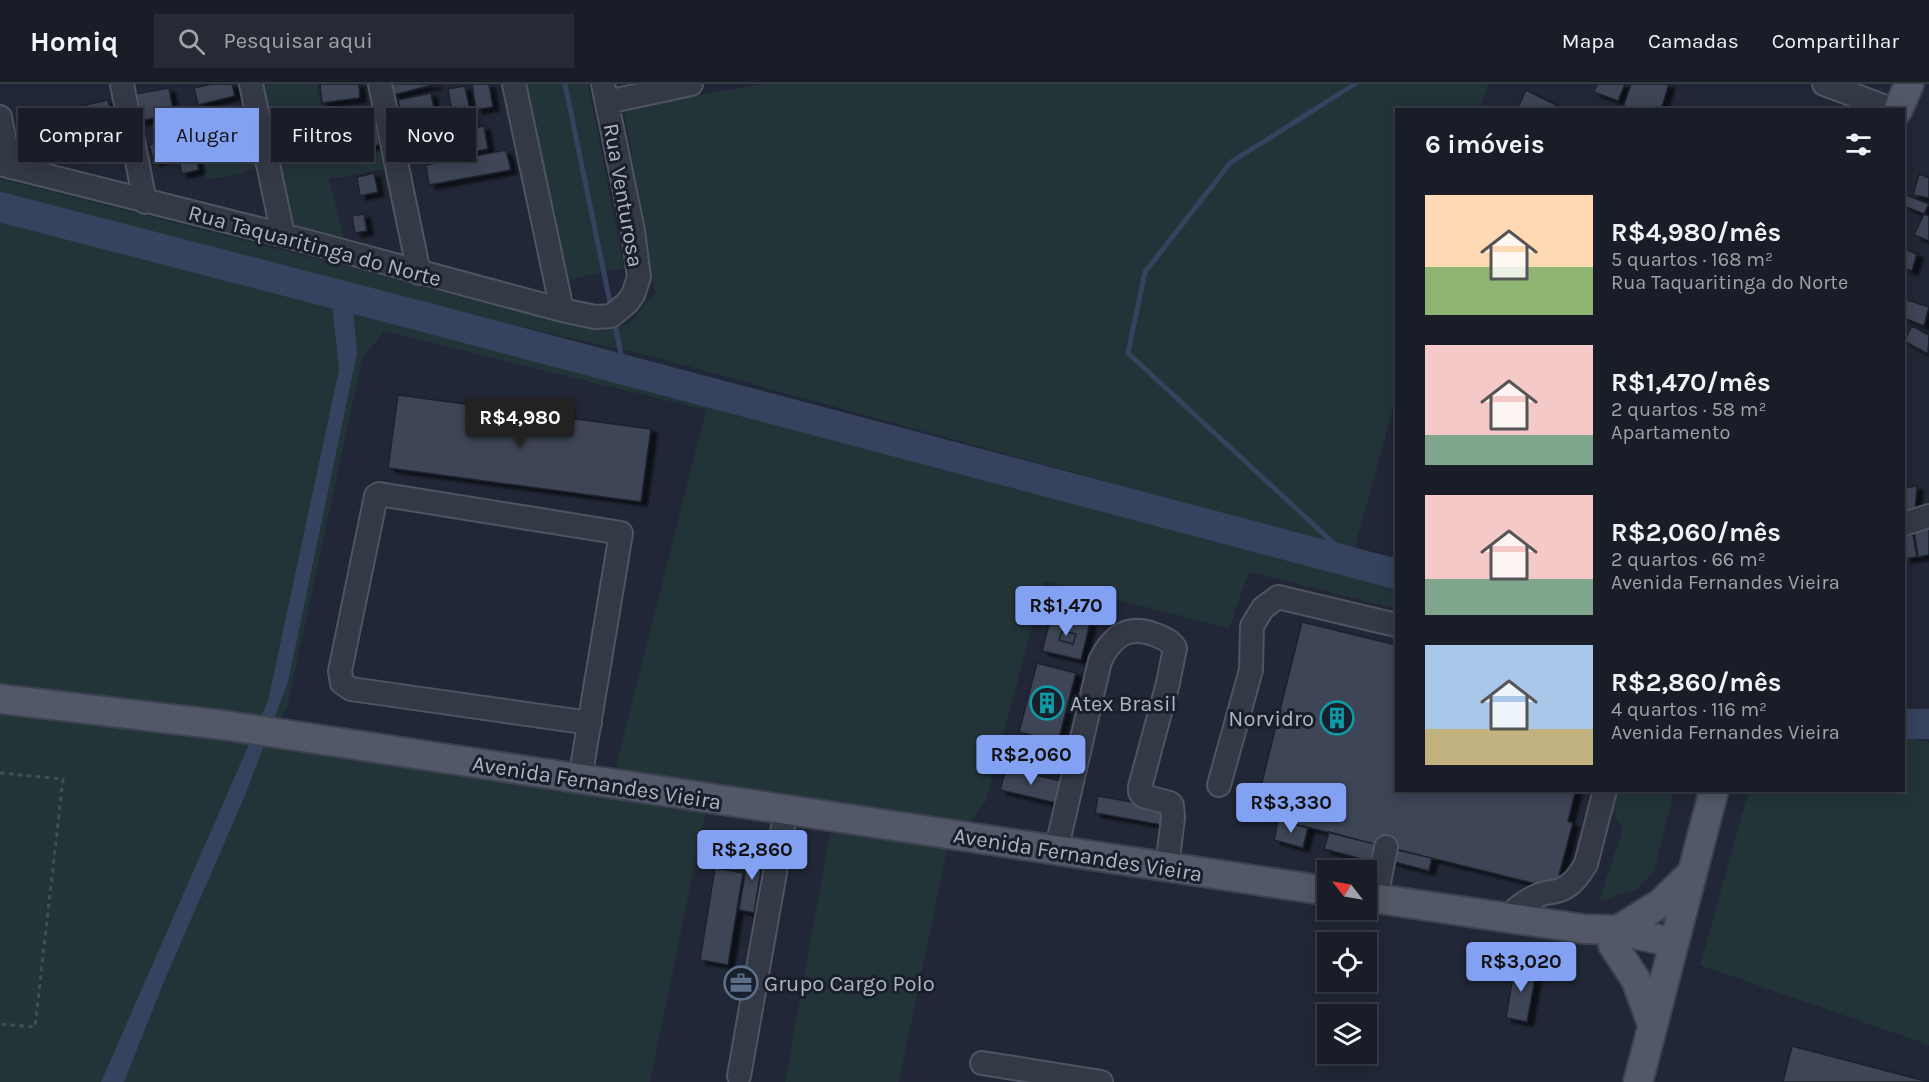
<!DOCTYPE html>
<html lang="pt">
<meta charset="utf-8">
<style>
body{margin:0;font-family:Karla,sans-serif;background:#262a34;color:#f1f3f6;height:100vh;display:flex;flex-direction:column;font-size:22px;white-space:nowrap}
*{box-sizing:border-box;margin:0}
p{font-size:20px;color:#9fa2a8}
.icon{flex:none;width:33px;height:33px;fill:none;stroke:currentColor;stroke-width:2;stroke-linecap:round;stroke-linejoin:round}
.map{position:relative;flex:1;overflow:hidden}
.side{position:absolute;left:1395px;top:24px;width:510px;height:684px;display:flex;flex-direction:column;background:#191d28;border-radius:0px;box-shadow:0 3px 15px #0003,0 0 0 2px #373b45}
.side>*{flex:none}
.hud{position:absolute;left:18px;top:24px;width:570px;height:54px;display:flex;gap:12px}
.needle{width:39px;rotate:301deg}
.fabs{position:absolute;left:1317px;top:776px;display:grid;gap:12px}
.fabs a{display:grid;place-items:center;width:60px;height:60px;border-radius:0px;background:#191d28;box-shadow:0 3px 15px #0003,0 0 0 2px #373b45;font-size:30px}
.price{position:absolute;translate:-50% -51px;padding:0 14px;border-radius:6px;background:#83a1f3;color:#111;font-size:20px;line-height:39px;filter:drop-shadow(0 2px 3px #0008)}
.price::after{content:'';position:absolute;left:50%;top:36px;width:18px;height:14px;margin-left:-9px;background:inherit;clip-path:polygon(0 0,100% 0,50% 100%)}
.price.on{background:#222;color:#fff}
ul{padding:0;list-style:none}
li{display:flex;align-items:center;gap:18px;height:150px;padding:0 30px}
li span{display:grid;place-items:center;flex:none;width:168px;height:120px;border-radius:0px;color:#555}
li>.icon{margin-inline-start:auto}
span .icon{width:72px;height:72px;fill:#fffc;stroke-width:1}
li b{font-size:26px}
h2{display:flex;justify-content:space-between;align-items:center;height:72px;padding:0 30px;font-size:26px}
.pill{padding:0 21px;border-radius:0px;background:#191d28;box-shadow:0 3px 15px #0003,0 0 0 2px #373b45;font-size:21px;line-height:54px}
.pill.on{background:#83a1f3;color:#111}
header{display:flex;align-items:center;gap:36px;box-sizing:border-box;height:84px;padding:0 30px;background:#191d28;border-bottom:2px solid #373b45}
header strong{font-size:28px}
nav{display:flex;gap:33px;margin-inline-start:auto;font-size:21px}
.search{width:420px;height:54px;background:#262a34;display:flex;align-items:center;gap:15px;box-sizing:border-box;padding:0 21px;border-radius:0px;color:#9fa2a8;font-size:22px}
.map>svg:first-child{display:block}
.green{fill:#233438;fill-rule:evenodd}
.water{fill:#36425e}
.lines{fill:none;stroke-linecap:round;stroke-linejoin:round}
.stream{stroke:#36425e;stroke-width:5}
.river{stroke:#36425e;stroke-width:30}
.building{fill:#3d4556;stroke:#1b202d;stroke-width:1.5;filter:url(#shadow)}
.minor-casing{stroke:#4e5461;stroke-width:26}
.major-casing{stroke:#3d4250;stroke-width:32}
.path{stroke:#404f54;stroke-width:3;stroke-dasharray:4.5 4.5;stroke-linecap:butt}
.minor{stroke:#343946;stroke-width:22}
.major{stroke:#525867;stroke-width:28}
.labels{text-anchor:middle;stroke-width:6;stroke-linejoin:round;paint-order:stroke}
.street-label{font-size:22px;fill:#aeb4c3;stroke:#191f2b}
.poi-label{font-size:22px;fill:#aeb4c3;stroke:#191f2b;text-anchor:start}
</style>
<header>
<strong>Homiq</strong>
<div class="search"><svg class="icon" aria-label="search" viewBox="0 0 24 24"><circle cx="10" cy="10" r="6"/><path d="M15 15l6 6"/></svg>Pesquisar aqui</div>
<nav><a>Mapa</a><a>Camadas</a><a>Compartilhar</a></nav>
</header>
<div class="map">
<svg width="1929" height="998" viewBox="0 0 1929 998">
<defs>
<filter id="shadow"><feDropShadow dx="6" dy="4" stdDeviation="1.5" flood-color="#0009"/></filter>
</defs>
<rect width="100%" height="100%" fill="#212736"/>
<path class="green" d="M265,0H317L329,72L379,61L385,85L329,95L345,158L291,142Z
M527,0H588L624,184L565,196Z
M763,0H1488L1480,25L1396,26V314L1354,466L651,272L336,201L0,113V95L603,247L630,239L655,209L624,24Z
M251,37L258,82L242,90L204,96L197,47Z
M0,123L413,230L1396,490V525L1249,488L1229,544L1044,497L986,717L946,770L899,998H785L833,733L706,726L650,998H0ZM384,247L706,326L619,670L614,700L269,648L287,624L362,275Z
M1904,655H1914L1929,659V961L1700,881L1749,707L1904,706Z
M1605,707H1674L1654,788L1637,806L1599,817L1623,745L1603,713Z"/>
<path class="water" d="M331,210L352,214L357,269L288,598L244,714L165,895L124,998H101L268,617L339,286Z"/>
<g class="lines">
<path class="stream" d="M565,0L611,223
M1355,0L1231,78L1145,188L1128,269L1355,479
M616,245L624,286"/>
<path class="river" d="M0,123L413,230L1396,490
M1904,640H1929"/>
</g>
<path class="building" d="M211,0H232L235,12L198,21L194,4Z
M320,0H359L360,14L322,19Z
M390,0H437L393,11Z
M472,0H489L493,23L476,26Z
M1597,0H1625L1618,17L1594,8Z
M1631,0H1669L1661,26H1622Z
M465,2L473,42L455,45L448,5Z
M169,4L174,30L140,37L135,10Z
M1526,6L1566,26H1517Z
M431,9L437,39L404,46L398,16Z
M108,16L119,64L74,75L63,26Z
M376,39L379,61L356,65L353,43Z
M484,42L488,65L462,70L458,47Z
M171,55L176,72L154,78L149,61Z
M506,66L511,86L429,101L426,81Z
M196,73L199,86L182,90L179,77Z
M374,89L378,108L360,112L357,93Z
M1919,90L1929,94V114L1913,111Z
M1904,110L1929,120L1924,130L1904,122Z
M364,130L367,147L355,149L352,132Z
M1924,130L1929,132V157L1914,151Z
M1904,165L1917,170L1912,187L1904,184Z
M1904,215L1929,223L1924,242L1904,234Z
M1912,242L1929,251L1928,270L1904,257Z
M398,311L651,345L641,418L388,384Z
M1917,402L1915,430H1904V404Z
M1929,444V471L1918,473L1914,446Z
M1913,451L1917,473L1905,475L1904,452Z
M1052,529L1090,539L1081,576L1042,567Z
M1302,538L1396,561V706H1576L1568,737L1573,739L1558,795L1544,802L1254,730Z
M1062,547L1076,550L1073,560L1059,556Z
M1037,579L1076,589L1058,658L1019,648Z
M1018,654L1068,667L1064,681L1014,667Z
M1006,684L1061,697L1056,719L1000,706Z
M1098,712L1166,724L1162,741L1095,729Z
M1278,736L1308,744L1303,764L1274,756Z
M1329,748L1378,761L1373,778L1324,765Z
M1393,765L1432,774L1429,787L1390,777Z
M749,766L764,768L754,829L739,826Z
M715,784L743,789L728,881L700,876Z
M1515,880L1537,884L1527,938L1506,934Z
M1792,962L1929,998H1783Z"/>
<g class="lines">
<g class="minor-casing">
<path id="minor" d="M122,0L145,118
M251,0L283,151
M380,0L419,189
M514,0L562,226
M1824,0L1894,26
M607,18L691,0
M0,33L10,83
M0,80L283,151L562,226L595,233L611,232L627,219L633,211L639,193L633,147L603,0
M1904,440L1929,432
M580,695L621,449L379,410L376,412L340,587L342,599L351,605L590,639
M1219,701L1251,586L1252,542L1263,524L1278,513L1396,541
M1056,767L1100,577C1112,552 1128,540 1156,551C1164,554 1171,557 1175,564L1168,599L1140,703V708L1143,712L1170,719L1172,721L1173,734L1167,783
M1376,814L1386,763
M1506,834C1516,825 1525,817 1537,812C1544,808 1552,809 1560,806C1573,801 1579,791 1586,780L1605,706
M982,979L1101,998
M739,992L786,726"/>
</g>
<g class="major-casing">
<path id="major" d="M1898,26L1909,0
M0,615L223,641L1328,807
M1366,813L1584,845L1618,846L1674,859
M1618,846L1661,819L1692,789
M1613,861L1636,896L1652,940
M1638,998L1714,706"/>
</g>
<path class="path" d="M0,689L63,695L35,943L0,940"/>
<use href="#minor" class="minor"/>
<use href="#major" class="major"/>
</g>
<defs>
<g id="building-ring" transform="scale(1.725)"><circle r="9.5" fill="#191f2b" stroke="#0f9aa8" stroke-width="1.5"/><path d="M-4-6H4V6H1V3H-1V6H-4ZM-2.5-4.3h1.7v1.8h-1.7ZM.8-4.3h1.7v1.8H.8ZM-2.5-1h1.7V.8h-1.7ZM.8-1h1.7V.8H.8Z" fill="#0f9aa8"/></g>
<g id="office-ring" transform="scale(1.725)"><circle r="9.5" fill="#191f2b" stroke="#5c6f8a" stroke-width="1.5"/><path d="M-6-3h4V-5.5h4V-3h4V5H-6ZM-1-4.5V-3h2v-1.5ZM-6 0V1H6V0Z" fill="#5c6f8a"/></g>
</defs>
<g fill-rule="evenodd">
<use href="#building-ring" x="1047" y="619"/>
<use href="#building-ring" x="1337" y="634"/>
<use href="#office-ring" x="741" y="899"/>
</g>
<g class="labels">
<g class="street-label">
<text transform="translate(624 111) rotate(80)" y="8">Rua Venturosa</text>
<text transform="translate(315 161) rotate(15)" y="8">Rua Taquaritinga do Norte</text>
<text transform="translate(597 698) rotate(9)" y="8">Avenida Fernandes Vieira</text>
<text transform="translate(1078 770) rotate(9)" y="8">Avenida Fernandes Vieira</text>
</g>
<g class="poi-label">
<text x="1070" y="627">Atex Brasil</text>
<text x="1314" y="642" text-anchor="end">Norvidro</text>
<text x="764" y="907">Grupo Cargo Polo</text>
</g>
</g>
</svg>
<div class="fabs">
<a><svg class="needle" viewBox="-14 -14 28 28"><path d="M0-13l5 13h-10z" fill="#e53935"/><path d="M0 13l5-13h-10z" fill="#9fa2a8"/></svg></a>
<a><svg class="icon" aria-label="locate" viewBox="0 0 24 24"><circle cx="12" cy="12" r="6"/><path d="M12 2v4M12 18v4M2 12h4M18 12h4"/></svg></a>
<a><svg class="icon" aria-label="layers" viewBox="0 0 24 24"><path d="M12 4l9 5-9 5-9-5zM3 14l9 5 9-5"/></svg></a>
</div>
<b class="price on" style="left:520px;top:365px">R$4,980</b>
<b class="price" style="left:1066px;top:553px">R$1,470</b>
<b class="price" style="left:1031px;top:702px">R$2,060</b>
<b class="price" style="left:1291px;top:750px">R$3,330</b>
<b class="price" style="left:752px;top:797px">R$2,860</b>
<b class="price" style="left:1521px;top:909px">R$3,020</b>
<div class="hud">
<a class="pill">Comprar</a>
<a class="pill on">Alugar</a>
<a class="pill">Filtros</a>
<a class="pill">Novo</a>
</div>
<section class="side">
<h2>6 imóveis<svg class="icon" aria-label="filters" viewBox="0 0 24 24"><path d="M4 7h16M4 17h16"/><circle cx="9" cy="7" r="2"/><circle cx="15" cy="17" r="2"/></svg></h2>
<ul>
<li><span style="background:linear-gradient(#ffd9b3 60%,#8fb573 0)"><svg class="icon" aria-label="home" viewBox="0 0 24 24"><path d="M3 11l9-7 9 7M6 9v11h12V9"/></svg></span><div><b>R$4,980/mês</b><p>5 quartos · 168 m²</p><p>Rua Taquaritinga do Norte</p></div></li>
<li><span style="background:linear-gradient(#f6c9c9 75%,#7fa58c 0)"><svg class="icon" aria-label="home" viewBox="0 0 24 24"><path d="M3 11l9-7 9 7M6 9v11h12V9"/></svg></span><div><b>R$1,470/mês</b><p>2 quartos · 58 m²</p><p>Apartamento</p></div></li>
<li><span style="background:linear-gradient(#f6c9c9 70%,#7fa58c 0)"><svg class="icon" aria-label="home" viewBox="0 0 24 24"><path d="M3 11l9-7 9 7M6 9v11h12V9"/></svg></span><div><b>R$2,060/mês</b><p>2 quartos · 66 m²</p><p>Avenida Fernandes Vieira</p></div></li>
<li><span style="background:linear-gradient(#a9c7e8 70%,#c2b280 0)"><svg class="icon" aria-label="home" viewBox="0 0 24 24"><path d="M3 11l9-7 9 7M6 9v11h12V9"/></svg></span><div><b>R$2,860/mês</b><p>4 quartos · 116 m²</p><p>Avenida Fernandes Vieira</p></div></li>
</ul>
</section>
</div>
